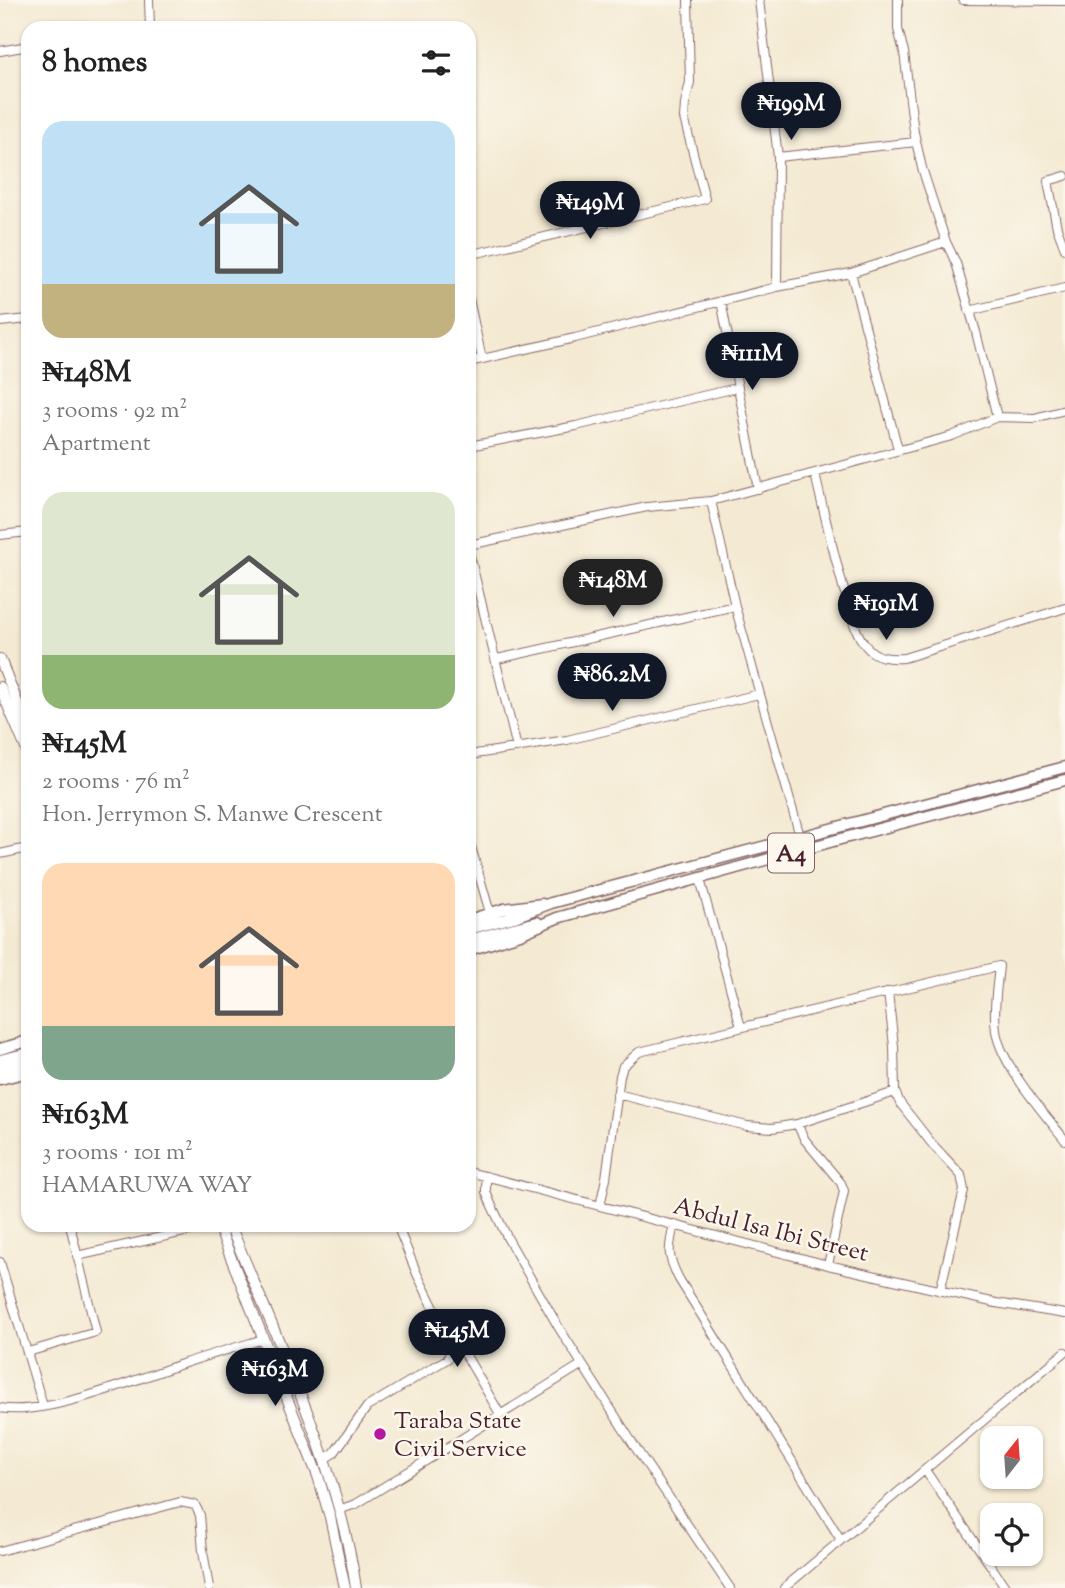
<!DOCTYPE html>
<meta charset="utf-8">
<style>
body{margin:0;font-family:"Sorts Mill Goudy",serif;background:#f6f6f6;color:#222;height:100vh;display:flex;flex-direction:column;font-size:26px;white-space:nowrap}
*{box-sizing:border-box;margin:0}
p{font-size:23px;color:#767676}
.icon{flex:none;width:38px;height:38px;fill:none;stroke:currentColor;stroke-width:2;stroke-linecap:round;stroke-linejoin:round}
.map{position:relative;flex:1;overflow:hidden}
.side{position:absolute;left:21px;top:21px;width:455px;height:1211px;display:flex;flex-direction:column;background:#fff;border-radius:21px;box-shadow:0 2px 5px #0004}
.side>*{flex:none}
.needle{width:46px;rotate:17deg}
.tools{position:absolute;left:980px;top:1426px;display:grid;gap:14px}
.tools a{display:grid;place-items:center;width:63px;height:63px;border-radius:14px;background:#fff;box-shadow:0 2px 5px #0004;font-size:35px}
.price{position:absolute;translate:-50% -60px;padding:0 16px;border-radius:24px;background:#111827;color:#fff;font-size:23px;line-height:46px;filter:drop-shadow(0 2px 4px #0008)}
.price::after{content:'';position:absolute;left:50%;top:42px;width:21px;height:16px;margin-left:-10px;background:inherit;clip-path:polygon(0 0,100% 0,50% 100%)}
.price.on{background:#222;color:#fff}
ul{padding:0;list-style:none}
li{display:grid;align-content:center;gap:14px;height:371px;padding:0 21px}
li span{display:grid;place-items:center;height:217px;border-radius:21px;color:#555}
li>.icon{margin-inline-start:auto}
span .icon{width:126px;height:126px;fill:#fffc;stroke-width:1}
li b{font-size:30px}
h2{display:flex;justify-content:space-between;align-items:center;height:84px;padding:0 21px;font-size:30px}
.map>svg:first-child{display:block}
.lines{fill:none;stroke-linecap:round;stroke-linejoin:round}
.minor-casing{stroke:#866666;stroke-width:10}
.major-casing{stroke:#866666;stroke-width:12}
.highway-casing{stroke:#866666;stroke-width:13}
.minor{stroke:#fff;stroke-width:8}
.major{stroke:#fff;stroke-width:10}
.highway{stroke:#fff;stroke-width:10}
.poi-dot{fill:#b5179e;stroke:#fbf7ec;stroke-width:2.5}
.labels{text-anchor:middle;stroke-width:5;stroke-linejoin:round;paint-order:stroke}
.shield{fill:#fbf7ec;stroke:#7f6065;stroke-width:2}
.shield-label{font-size:23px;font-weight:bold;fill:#4a1f2b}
.street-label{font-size:24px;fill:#4a1f2b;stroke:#fbf7ec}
.poi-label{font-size:24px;fill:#4a1f2b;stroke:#fbf7ec;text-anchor:start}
</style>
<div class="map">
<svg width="1065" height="1588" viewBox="0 0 1065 1588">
<rect width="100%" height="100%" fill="#fbf7ec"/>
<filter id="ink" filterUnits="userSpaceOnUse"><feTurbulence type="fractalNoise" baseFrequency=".0143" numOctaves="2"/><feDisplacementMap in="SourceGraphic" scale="14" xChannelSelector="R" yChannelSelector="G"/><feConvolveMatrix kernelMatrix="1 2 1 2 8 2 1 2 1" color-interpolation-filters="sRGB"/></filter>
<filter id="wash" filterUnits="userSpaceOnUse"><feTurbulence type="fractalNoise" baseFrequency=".00686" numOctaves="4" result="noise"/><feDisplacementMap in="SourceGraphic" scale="28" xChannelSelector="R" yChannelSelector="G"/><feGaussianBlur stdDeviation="1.57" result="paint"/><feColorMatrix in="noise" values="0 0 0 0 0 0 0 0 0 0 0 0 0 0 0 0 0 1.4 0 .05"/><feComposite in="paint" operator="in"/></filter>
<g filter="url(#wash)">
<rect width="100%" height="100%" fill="#f4ead3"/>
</g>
<g filter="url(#ink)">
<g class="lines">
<g class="minor-casing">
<path id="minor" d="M149,0L150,28
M759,0L778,157L777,287
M898,0V29L904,52L914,132L922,168L946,242L956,263L976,332L997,417
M963,0L1065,1
M0,51L28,46
M778,157L916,142
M1065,176L1048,181L1057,228L1065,249
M469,255L705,199L684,118L685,104L690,82L688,0
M851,273L898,449
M469,299L482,359
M721,301L758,489
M969,311L1065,288
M0,322L28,319
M469,362L575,338L777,287L851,273L946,242
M469,446L576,426L736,388
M815,474C824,513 833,551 844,590C850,608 853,630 865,645C875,658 889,659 904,658L1065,608
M711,501L735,606L800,836
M0,535L28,532
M469,545L647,507L711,501L952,436L997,417L1034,418L1065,410
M469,552L517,748
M497,659L735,606
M469,755L567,740L759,694
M469,840L490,913
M0,854L28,848
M700,879L741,1027
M888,992L894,1046L895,1092L900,1103L933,1145L961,1175L964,1190L940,1291
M617,1094L747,1126L772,1128L797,1124L895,1092
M797,1124L805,1140L841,1183L844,1191L828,1265
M469,1172L828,1265L996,1303L1065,1314
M486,1176V1192L491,1204L508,1239L559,1328L635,1447L730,1588
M600,1206L606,1178L620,1076L623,1066L639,1052L999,966C997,987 993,1009 996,1031C1001,1065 1044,1113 1065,1140
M674,1224C668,1251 667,1255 679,1279L841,1540
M77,1256L215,1225
M0,1262L43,1406
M452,1350L464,1352L500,1414
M28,1352L96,1332L70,1225
M0,1408C46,1417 136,1379 182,1364C209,1355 237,1347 264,1339
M324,1459L334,1453L367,1407L447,1359L452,1350V1344L417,1274L397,1225
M925,1470L1006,1588
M341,1509L356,1504L581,1365
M0,1551L180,1502L195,1505L200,1515L203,1551L209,1588
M784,1588L1065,1352"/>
</g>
<g class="major-casing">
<path id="major" d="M0,659L28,729
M0,687L28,753
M218,1225L318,1476L330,1517L345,1588
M230,1225C278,1343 337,1461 356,1588"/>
</g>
<g class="highway-casing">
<path id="highway" d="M469,920L504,909L542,904
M469,929L514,917L551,903L1065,767
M469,940L537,922
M469,950L520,934L557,918L837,840L1065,780
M0,1049L28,1041
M0,1060L28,1053
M0,1070L28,1062
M0,1079L28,1072"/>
</g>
<use href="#minor" class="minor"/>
<use href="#major" class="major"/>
<use href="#highway" class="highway"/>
</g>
</g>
<circle class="poi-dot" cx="380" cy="1434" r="7"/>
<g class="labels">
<rect class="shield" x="768" y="833.5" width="46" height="39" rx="5"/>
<g class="shield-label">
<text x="791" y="861">A4</text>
</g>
<g class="street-label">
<text transform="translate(771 1229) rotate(14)" y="8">Abdul Isa Ibi Street</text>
</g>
<g class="poi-label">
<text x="394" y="1428">Taraba State<tspan x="394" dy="28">Civil Service</tspan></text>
</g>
</g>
</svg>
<div class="tools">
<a><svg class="needle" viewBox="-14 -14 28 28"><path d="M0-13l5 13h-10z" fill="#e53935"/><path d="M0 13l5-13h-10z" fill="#767676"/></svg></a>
<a><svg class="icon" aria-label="locate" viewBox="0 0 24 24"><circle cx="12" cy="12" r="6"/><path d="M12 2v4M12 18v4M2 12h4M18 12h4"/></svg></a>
</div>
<b class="price" style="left:791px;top:142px">₦199M</b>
<b class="price" style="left:590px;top:241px">₦149M</b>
<b class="price" style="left:752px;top:392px">₦111M</b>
<b class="price on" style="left:613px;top:619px">₦148M</b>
<b class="price" style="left:886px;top:642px">₦191M</b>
<b class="price" style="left:612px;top:713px">₦86.2M</b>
<b class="price" style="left:457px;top:1369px">₦145M</b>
<b class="price" style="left:275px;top:1408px">₦163M</b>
<section class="side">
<h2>8 homes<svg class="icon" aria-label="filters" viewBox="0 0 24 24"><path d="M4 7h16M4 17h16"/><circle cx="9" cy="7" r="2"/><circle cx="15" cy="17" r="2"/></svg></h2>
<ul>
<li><span style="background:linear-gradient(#bfe0f5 75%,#c2b280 0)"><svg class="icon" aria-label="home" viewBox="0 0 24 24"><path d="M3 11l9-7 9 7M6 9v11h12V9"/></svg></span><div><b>₦148M</b><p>3 rooms · 92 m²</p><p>Apartment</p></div></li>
<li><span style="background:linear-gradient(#dfe7d0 75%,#8fb573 0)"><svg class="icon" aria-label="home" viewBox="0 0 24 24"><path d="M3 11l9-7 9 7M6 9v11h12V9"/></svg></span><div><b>₦145M</b><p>2 rooms · 76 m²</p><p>Hon. Jerrymon S. Manwe Crescent</p></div></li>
<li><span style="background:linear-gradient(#ffd9b3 75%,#7fa58c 0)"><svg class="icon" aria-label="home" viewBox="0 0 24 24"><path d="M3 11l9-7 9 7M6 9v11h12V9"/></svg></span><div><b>₦163M</b><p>3 rooms · 101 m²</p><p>HAMARUWA WAY</p></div></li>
</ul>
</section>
</div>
